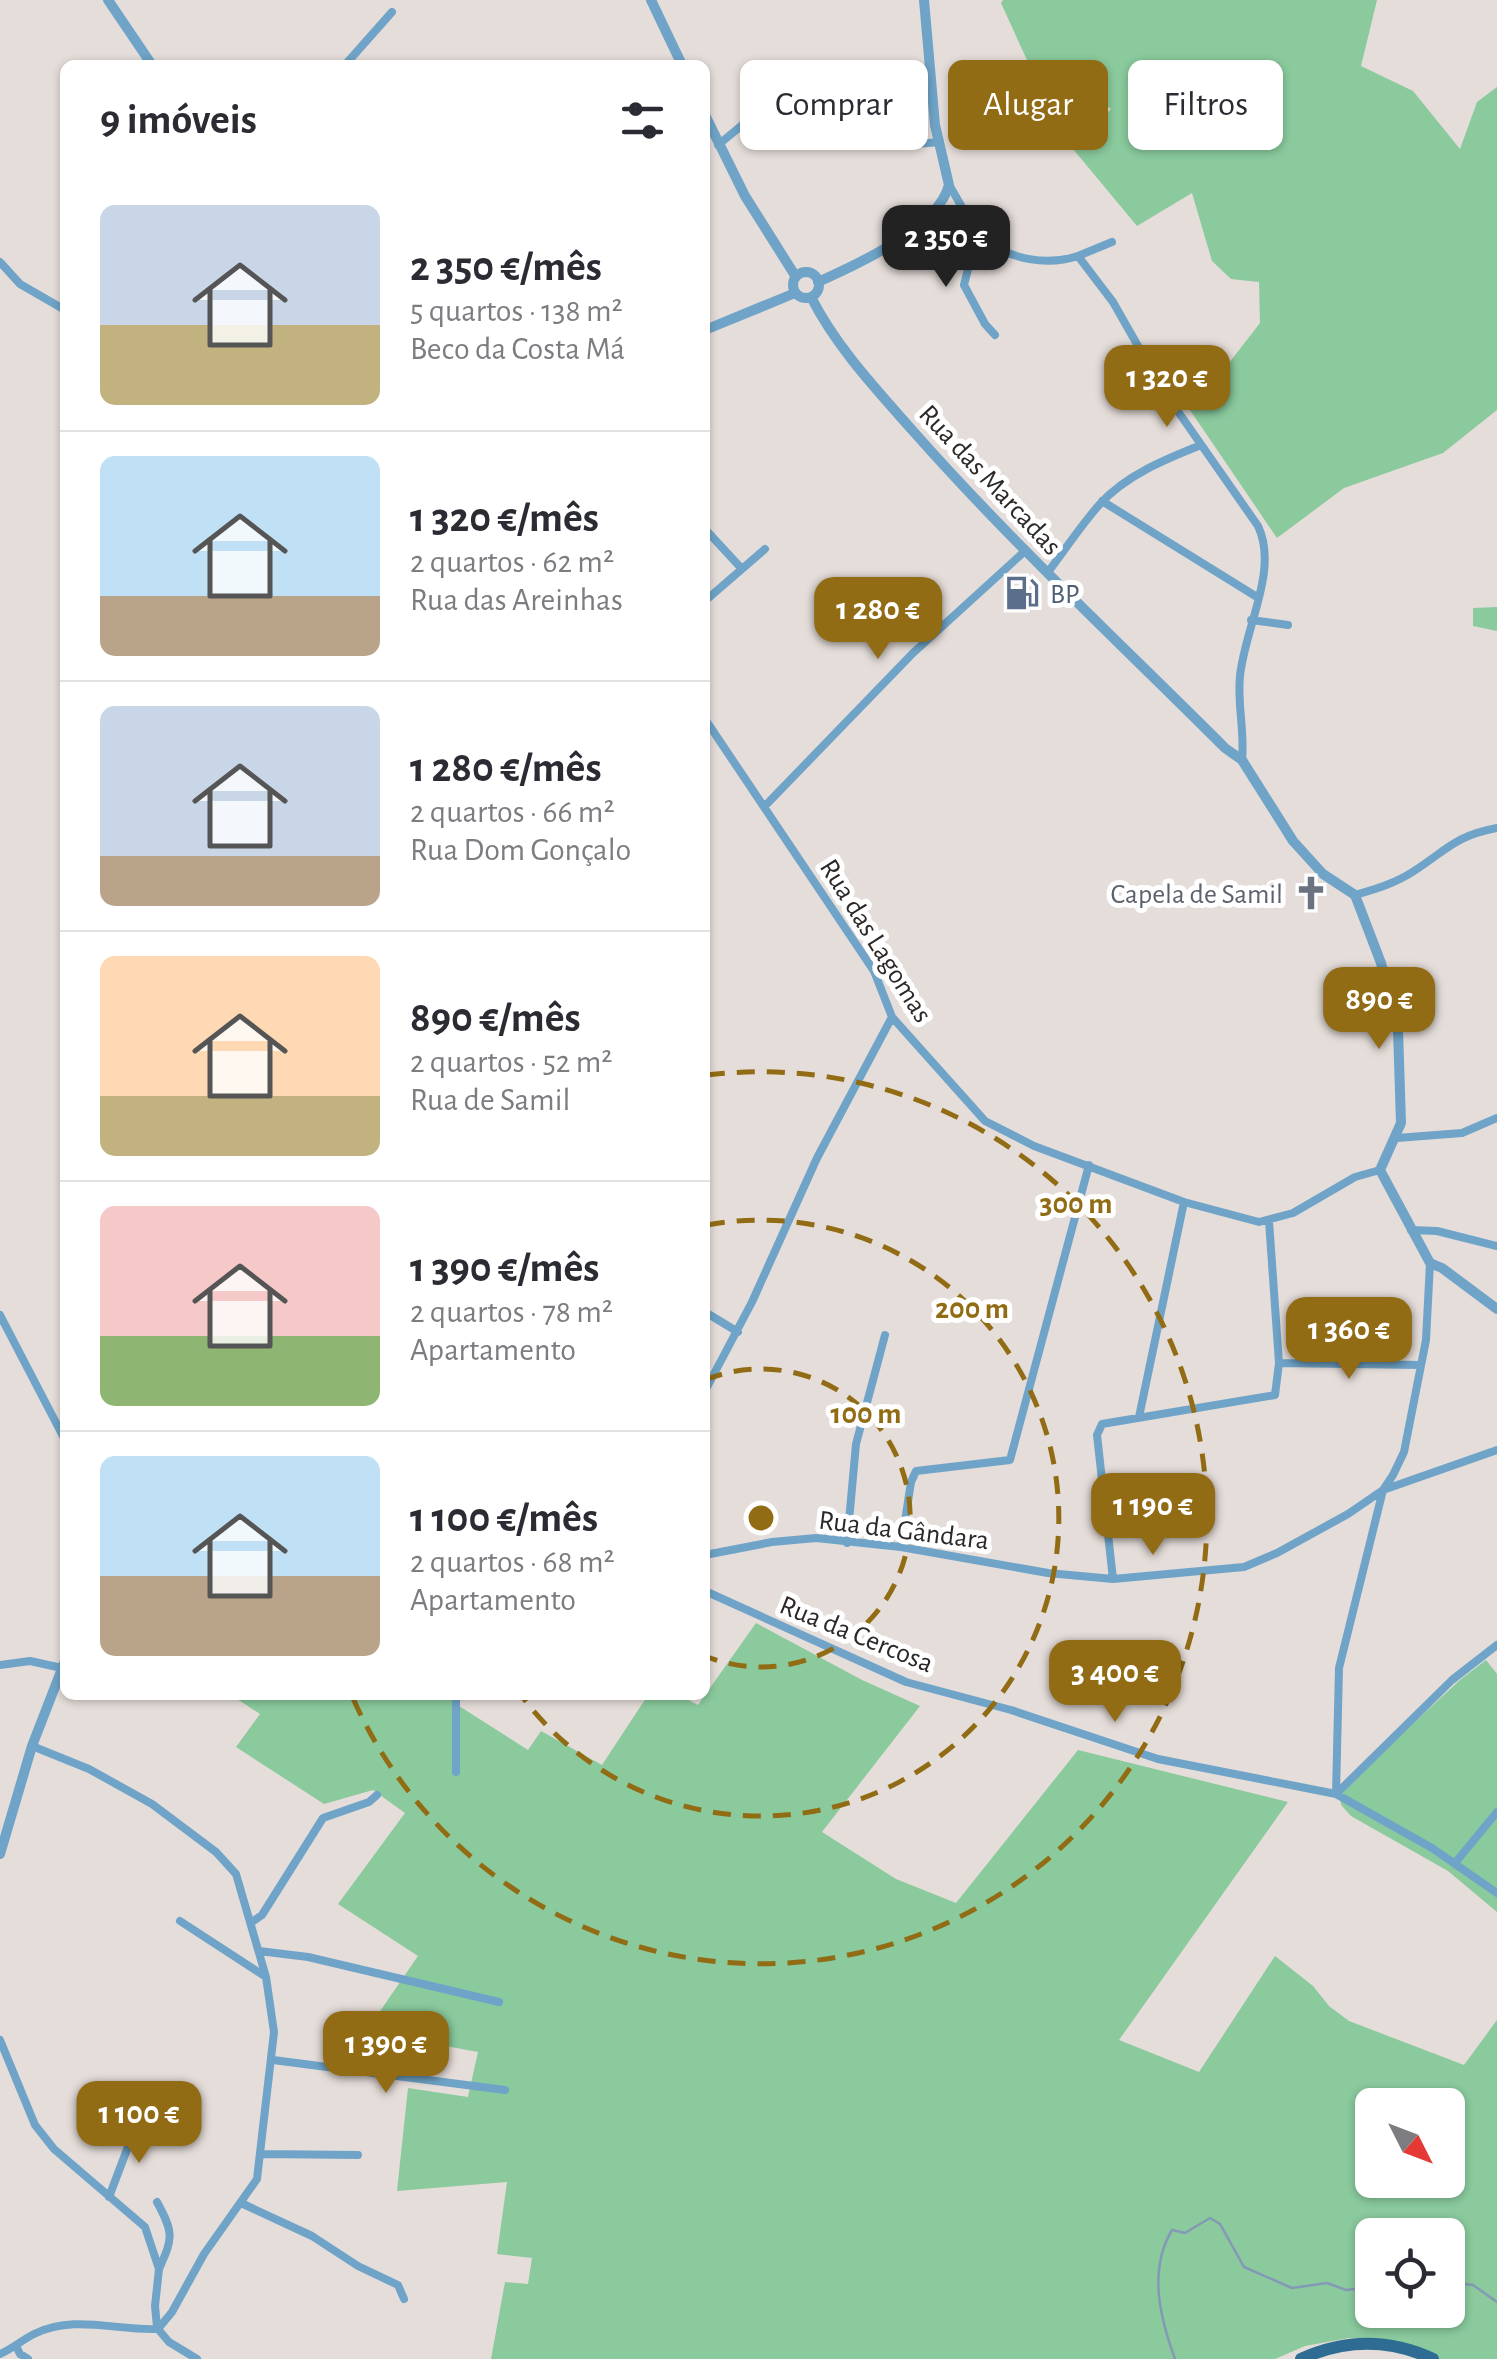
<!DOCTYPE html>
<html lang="pt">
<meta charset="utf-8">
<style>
body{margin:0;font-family:"Alegreya Sans",sans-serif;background:#f7f7f7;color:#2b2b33;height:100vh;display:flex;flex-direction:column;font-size:38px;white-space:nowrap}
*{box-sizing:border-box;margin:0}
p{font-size:32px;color:#7c7c81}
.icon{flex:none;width:55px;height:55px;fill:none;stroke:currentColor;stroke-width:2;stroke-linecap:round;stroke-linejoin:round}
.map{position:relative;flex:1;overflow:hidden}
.drawer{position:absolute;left:60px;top:60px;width:650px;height:1640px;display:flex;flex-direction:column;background:#fff;border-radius:15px;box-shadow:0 2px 8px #0004}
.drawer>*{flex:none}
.hud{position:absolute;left:740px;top:60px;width:605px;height:90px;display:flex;gap:20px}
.needle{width:65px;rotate:132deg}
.fabs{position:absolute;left:1355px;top:2088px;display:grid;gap:20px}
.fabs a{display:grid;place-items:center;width:110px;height:110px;border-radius:15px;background:#fff;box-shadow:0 2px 8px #0004;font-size:50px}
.price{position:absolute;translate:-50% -85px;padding:0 22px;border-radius:20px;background:#926c14;color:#fff;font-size:32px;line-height:65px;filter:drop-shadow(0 2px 5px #0008)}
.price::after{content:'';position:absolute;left:50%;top:60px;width:30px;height:22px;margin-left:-15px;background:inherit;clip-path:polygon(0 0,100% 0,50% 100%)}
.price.current{background:#222;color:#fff}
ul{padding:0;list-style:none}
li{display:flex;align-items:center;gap:30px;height:250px;padding:0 40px}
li+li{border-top:2px solid #e1e1e2}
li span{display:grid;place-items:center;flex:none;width:280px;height:200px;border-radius:15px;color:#555}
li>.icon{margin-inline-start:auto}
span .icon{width:120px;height:120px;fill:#fffc;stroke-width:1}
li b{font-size:42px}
h2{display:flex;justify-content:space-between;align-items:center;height:120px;padding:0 40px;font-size:42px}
.pill{padding:0 35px;border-radius:15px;background:#fff;box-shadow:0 2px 8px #0004;font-size:35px;line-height:90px}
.pill.current{background:#926c14;color:#fff}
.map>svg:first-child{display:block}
.green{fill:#8aca9d;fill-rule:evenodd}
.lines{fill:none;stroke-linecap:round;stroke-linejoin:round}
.stream{stroke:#8399b6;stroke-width:2.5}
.minor{stroke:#6fa4c8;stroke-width:8}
.tertiary{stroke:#6fa4c8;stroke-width:10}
.primary{stroke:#2e6c93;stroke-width:12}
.ring{fill:none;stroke:#926c14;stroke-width:5;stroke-dasharray:18 12}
.labels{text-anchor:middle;stroke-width:10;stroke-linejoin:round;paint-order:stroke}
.street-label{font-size:28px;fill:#2b2827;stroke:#fff}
.service-label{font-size:28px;fill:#4e5e75;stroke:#fff;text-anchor:start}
.worship-label{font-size:28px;fill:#5b616d;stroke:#fff;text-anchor:end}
.centre{fill:#926c14;stroke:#fff;stroke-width:5}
.ring-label{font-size:30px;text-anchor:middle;font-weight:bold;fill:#926c14;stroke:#fff;stroke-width:10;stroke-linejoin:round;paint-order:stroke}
</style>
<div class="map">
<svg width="1497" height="2359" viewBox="0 0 1497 2359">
<rect width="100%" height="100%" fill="#e5ddd9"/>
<path class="green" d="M1003,0H1377L1361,66L1413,91L1460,149L1477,102L1497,87V410L1443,453L1344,488L1277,538L1175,388L1206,346L1229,363L1260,323L1259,282L1231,279L1212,261L1192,193L1137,226L1073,149L1111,109L1065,71L1037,82L1001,3Z
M1497,607V631L1473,626V608Z
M756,1623L862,1680L920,1706L822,1832L896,1879L956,1903L1078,1750L1288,1802L1119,2040L1199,2072L1275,1956L1313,1986L1329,2006L1349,2021L1464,2065L1497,2020V2359H1437L1366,2339L1349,2338L1305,2346L1275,2359H491L505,2282L528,2284L532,2258L497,2254L507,2182L397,2191L408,2088L468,2097L478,2052L413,2040L376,2017L418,1956L338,1904L405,1813L373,1790L324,1804L236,1747L260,1714L231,1695H452V1705L456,1704L528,1750L541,1731L602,1765L648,1695H679L698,1705ZM1372,2105H1448V2180H1372ZM1372,2235H1448V2310H1372Z
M1486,1660L1497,1674V1912L1448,1871L1351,1816L1341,1805L1340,1796L1350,1782L1460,1680Z"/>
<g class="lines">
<path class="stream" d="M1448,2282L1473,2285L1497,2302
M1175,2359C1160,2318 1148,2270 1172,2230L1185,2233L1210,2218L1220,2224L1244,2267L1292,2288L1327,2283L1346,2290L1372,2287"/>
<path class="minor" d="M345,65L392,12
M718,145L787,88C825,79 856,129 891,140C907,145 921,144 938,142
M949,185C960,202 970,226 985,239C1010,260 1048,266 1078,256L1113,302L1163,390L1258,526C1279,570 1245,627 1240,676C1237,704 1245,732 1242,760
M989,242L969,265L964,285L985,324L995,335
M1078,256L1112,242
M0,262L20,284L65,310
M1102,501L1257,597
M705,529L742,569
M1048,572C1065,550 1081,525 1100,504C1126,475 1166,459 1201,445
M705,601L765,549
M1251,620L1288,625
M705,719L874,971L892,1017L985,1121L1034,1146L1184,1202L1259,1222L1293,1213L1355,1177L1380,1170
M764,807L913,653L1025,551
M1355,895C1376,889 1396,883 1414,871C1448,849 1455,836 1497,828
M1397,1138L1462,1133L1497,1118
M1411,1230L1437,1231L1497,1246
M705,1312L738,1332
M0,1315L65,1440
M1279,1363L1420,1365
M705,1391L752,1302L817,1158L892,1017
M1139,1417L1184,1202
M847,1543L856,1444L885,1335
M901,1547L911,1482L916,1471L1010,1460L1089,1165
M705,1555L772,1542L816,1538L901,1547L1048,1573L1113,1579L1244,1567L1277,1553L1348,1514L1383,1490L1393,1475L1404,1452L1426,1340L1430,1263
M1113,1579L1097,1435L1102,1424L1275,1395L1279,1363L1269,1221
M705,1591L906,1682L1011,1710L1158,1759L1336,1794L1432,1848L1497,1893
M0,1665L30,1661L62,1668
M456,1695V1772
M32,1746L89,1769L152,1804L216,1852L236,1874L266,1977L274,2032L257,2179L204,2254L172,2312L158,2329
M1336,1794L1339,1668L1383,1490L1497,1450
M1336,1794L1452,1680L1497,1645
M1455,1863L1497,1812
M180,1921L266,1977
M252,1922L262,1915L323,1818L369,1802L377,1795
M259,1951L308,1957L499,2002
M0,2040L35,2125L54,2149L145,2227L159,2269L155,2306L157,2327
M273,2060L505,2090
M261,2154L358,2155
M109,2197L137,2123
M157,2202C174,2233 173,2238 159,2269
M241,2203L312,2236L358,2266L398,2285L404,2299
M158,2329L169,2342L197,2359
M16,2346L20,2354L28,2359
M0,2354C12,2349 22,2340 34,2334C74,2314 116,2331 158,2329"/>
<path class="tertiary" d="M108,0L152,65
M651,0L682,65
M705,115L745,196L796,277
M793 285a13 13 0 1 1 26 0a13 13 0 1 1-26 0Z
M818,282C856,265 938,228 949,185L935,125L924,0
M811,297C837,348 876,389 913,431C1011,542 1120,643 1225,748L1242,760L1293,841L1323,874L1355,895L1381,963L1398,1030L1401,1123L1380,1170L1430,1263L1442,1268L1497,1309
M705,330L795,293
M0,1854L32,1746L65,1661"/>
<path class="primary" d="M1301,2359C1345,2339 1390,2339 1433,2359"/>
</g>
<g class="ring">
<path d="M705 1380A149 149 0 1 1 705 1656"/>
<path d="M707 1225A298 298 0 1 1 521 1695"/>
<path d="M707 1075A446 446 0 1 1 352 1696"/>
</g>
<defs>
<g id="fuel-bare" transform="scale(2.7)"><path d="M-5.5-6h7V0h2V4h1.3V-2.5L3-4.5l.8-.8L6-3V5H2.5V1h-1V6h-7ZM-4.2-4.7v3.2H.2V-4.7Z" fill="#5c6f8a" stroke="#fff" stroke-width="2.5" paint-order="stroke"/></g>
<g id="church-bare" transform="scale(2.7)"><path d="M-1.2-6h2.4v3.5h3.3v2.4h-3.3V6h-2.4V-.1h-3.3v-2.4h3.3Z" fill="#6b7280" stroke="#fff" stroke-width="2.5" paint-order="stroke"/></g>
</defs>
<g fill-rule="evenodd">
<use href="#fuel-bare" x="1022" y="593"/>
<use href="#church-bare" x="1311" y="893"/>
</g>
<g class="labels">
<g class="street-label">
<text transform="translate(991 479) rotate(47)" y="10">Rua das Marcadas</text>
<text transform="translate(877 940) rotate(58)" y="10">Rua das Lagomas</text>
<text transform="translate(904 1529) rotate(7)" y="10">Rua da Gândara</text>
<text transform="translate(857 1633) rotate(22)" y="10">Rua da Cercosa</text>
</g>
<g class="service-label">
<text x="1050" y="603">BP</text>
</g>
<g class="worship-label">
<text x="1283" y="903">Capela de Samil</text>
</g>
</g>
<circle cx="761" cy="1518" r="15" class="centre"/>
<g class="ring-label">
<text x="1076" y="1213">300 m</text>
<text x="972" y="1318">200 m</text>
<text x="866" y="1423">100 m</text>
</g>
</svg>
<div class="fabs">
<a><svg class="needle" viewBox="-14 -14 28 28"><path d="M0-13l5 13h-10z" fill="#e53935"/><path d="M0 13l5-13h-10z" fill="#7c7c81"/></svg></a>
<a><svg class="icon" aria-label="locate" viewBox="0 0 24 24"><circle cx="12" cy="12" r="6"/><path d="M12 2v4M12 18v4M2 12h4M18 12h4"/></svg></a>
</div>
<b class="price current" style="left:946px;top:290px">2 350 €</b>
<b class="price" style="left:1167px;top:430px">1 320 €</b>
<b class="price" style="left:878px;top:662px">1 280 €</b>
<b class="price" style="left:1379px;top:1052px">890 €</b>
<b class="price" style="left:1349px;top:1382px">1 360 €</b>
<b class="price" style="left:1153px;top:1558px">1 190 €</b>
<b class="price" style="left:1115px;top:1725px">3 400 €</b>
<b class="price" style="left:386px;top:2096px">1 390 €</b>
<b class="price" style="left:139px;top:2166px">1 100 €</b>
<div class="hud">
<a class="pill">Comprar</a>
<a class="pill current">Alugar</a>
<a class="pill">Filtros</a>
</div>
<section class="drawer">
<h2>9 imóveis<svg class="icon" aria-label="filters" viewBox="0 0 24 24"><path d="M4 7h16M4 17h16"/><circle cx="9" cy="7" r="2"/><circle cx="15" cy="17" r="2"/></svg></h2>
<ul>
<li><span style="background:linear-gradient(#c9d6e8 60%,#c2b280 0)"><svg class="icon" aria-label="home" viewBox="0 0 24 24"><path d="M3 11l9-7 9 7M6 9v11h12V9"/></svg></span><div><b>2 350 €/mês</b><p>5 quartos · 138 m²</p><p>Beco da Costa Má</p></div></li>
<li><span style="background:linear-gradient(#bfe0f5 70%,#b9a48a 0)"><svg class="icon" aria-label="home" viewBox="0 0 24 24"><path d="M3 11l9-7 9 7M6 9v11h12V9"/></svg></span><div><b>1 320 €/mês</b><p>2 quartos · 62 m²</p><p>Rua das Areinhas</p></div></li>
<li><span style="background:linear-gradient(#c9d6e8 75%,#b9a48a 0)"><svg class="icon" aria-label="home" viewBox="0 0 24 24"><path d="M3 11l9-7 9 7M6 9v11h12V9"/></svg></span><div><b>1 280 €/mês</b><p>2 quartos · 66 m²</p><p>Rua Dom Gonçalo</p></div></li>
<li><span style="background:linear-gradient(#ffd9b3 70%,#c2b280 0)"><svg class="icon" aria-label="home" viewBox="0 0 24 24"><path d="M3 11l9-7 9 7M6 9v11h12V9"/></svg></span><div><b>890 €/mês</b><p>2 quartos · 52 m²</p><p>Rua de Samil</p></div></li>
<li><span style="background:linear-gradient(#f6c9c9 65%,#8fb573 0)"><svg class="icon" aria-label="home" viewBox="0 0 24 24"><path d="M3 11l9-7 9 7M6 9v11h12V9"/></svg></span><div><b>1 390 €/mês</b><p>2 quartos · 78 m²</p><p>Apartamento</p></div></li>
<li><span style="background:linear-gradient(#bfe0f5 60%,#b9a48a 0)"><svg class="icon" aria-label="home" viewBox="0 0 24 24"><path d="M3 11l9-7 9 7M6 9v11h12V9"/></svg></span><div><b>1 100 €/mês</b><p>2 quartos · 68 m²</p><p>Apartamento</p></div></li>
</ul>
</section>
</div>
